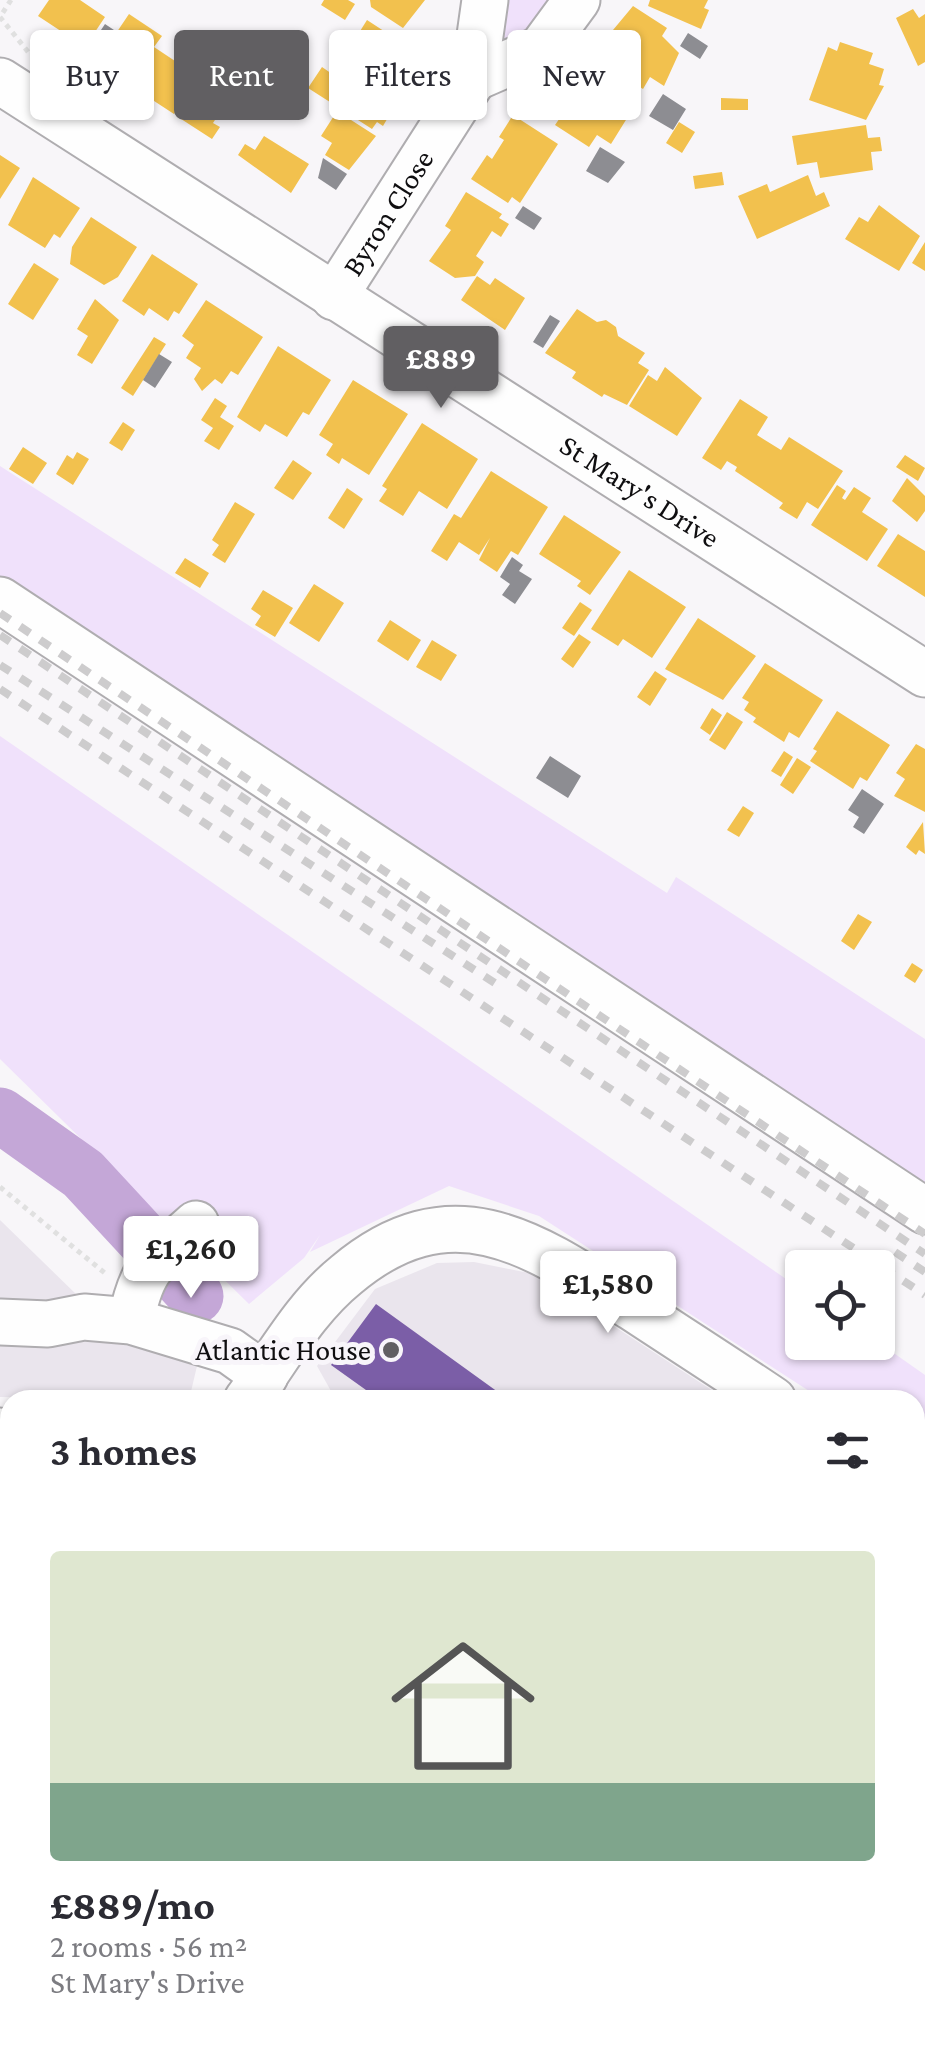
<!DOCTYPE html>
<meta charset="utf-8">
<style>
body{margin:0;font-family:"Crimson Pro",serif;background:#f2f2f3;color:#2b2b33;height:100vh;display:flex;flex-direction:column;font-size:38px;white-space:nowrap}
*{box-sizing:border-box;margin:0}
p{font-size:32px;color:#7c7c81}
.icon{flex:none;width:55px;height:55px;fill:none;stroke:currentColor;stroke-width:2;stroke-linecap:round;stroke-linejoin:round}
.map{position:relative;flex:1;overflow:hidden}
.side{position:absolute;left:0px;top:1390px;width:925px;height:672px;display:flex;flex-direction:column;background:#fff;border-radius:30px 30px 0 0;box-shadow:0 2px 8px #0004}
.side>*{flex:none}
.banner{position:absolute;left:30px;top:30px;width:865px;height:90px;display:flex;gap:20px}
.buttons{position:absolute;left:785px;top:1250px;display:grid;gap:20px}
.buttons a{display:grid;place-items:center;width:110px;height:110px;border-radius:10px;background:#fff;box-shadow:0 2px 8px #0004;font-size:50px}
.price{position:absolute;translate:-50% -85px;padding:0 22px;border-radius:10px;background:#fff;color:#222;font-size:32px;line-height:65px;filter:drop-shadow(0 2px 5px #0008)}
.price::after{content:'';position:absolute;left:50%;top:60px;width:30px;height:22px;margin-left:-15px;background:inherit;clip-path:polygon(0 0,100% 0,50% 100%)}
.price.selected{background:#615f62;color:#fff}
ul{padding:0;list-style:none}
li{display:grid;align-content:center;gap:20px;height:530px;padding:0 50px}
li span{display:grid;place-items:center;height:310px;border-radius:10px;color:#555}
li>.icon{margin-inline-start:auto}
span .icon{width:180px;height:180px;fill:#fffc;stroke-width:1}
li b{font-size:42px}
h2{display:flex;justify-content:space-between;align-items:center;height:120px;padding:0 50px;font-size:42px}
.chip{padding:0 35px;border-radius:10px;background:#fff;box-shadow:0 2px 8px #0004;font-size:35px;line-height:90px}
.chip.selected{background:#615f62;color:#fff}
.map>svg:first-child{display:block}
.built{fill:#eae5ed}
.green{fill:#f0e1fb}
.homes{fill:#f2c14e}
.offices{fill:#7b5ea7}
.industry{fill:#8d8d92}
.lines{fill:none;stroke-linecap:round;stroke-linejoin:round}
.river{stroke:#c4a7d7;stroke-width:55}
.minor-casing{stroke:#afadb0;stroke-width:49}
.path{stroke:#e0e0e0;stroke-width:5;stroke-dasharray:5 5;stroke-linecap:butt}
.minor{stroke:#fefefe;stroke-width:45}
.rail{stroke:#cdcccd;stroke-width:8;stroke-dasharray:12 12;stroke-linecap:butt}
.poi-dot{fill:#615f62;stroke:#f8f5fa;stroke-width:4}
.labels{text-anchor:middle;stroke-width:10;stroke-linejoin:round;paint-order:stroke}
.street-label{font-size:30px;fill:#0f0e10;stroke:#f8f5fa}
.poi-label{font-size:30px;fill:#0f0e10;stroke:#f8f5fa;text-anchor:end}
</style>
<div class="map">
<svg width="925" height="2061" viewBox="0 0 925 2061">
<rect width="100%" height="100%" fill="#f8f6f9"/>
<path class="built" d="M0,1220L79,1297L173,1348L197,1366L189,1400L0,1397Z
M474,1262L534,1274L727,1400H336L317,1366L375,1289L437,1263Z
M915,1463L925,1469V1657L920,1654L915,1663Z
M915,1775L925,1776V2061H872L864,2053L915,2052Z"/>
<path class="green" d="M497,0H560L544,28L505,41L496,34Z
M0,466L667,893L676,877L925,1039V1212L0,600Z
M0,736L802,1290V1342H878L925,1375V1466L915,1460V1400H823L539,1216L449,1186L310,1252L320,1235L304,1258L249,1304L0,1059Z
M0,1455L10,1459V1540L0,1542Z"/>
<path class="homes" d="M49,0H80L105,17L85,47L38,16Z
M324,0H348L355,4L345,20L321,5Z
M370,0H425L403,28L371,7Z
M650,0H708L704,8L709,10L701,29L648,6Z
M633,6L667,28L662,36L679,53L664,86L650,77L643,89L599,60L613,30Z
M913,9L919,18L925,14V62L918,66L896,18Z
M129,14L162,36L154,47L199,77L174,114L151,99L154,93L122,72L118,78L96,63Z
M367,20L425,58L391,101L396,104L383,126L377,122L372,129L308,88L322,67L335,76L341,66L347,70L365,42L357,36Z
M840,42L873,53L869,64L884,69L879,85L884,86L866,120L809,100L828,47L837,51Z
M591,70L631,96L634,107L611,144L597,135L589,147L555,125L564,112L559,110Z
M199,86L226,103L213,123L220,127L212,139L178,117Z
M721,98L748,99V110H721Z
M337,111L376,136L349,170L325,155L332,143L321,136Z
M513,115L558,144L520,203L512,197L508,203L471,179L487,155L492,159L504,140L499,137Z
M679,122L695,132L682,153L666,143Z
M866,125L868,138L880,137L882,151L871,152L873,170L820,178L817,162L797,165L792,136Z
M264,136L309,164L291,193L238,155L245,144L255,150Z
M0,155L20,168L0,199Z
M722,172L724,185L695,189L693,176Z
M808,175L816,196L824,192L830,206L757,239L738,196L767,184L770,192Z
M33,177L80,208L60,238L54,234L45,248L8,225Z
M466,192L502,214L499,218L509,224L501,237L492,231L476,256L484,262L475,276L455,278L429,261L451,230L445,226Z
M879,205L920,236L899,271L845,239L859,217L868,222Z
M91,217L137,247L118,277L104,285L70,264L72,247Z
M925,242V271L912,263Z
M152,254L198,284L179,314L174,311L168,321L149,308L144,316L122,301Z
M34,263L59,279L33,320L8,304Z
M477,276L490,285L495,278L525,298L505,330L461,300Z
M95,299L119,320L92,364L77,355L88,336L77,329Z
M206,300L263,337L238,375L231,371L222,384L215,379L202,391L194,379L201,368L186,358L194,345L182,336Z
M577,309L597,322L606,320L616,327L618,336L645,353L638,363L649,370L627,405L604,394L602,397L572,378L576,372L545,353Z
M154,337L166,344L133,396L121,388Z
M278,346L331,380L309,415L303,412L287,437L265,424L260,432L237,417Z
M665,367L702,398L677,436L629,406L648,375L657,381Z
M353,380L408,414L369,475L342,458L339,464L326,455L333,444L319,435Z
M215,398L227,406L220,417L234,426L219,450L204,441L213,428L201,420Z
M740,399L768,417L757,435L781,450L789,437L843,471L818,509L807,502L797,519L779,508L783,503L735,471L737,467L727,461L721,470L702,458Z
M123,422L135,430L122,451L109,443Z
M422,423L478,459L447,509L419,491L403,516L379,501L387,489L382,486Z
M23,447L47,463L33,484L9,469Z
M77,452L89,459L73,485L56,474L67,455L73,459Z
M905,455L925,468L918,481L896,467Z
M293,460L312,473L293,500L274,488Z
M491,471L548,507L518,555L511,551L497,572L479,560L490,538L479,555L459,542L447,561L431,551L454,514L461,518Z
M907,478L925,496V511L917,522L892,501Z
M837,485L846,491L842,498L845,500L854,487L871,498L862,512L888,529L867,561L811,525Z
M347,488L363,499L344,529L328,518Z
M235,502L255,514L225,563L212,555L219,545L212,540Z
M564,515L621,552L590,595L577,586L581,581L539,554Z
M898,534L925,551V597L877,566Z
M185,558L209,573L200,588L175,573Z
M629,570L686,607L652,658L623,639L618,646L591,629Z
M314,584L344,603L319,642L289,623Z
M263,590L293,608L275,637L255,625L261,616L251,609Z
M580,602L592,610L574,636L562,628Z
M698,618L756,656L723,700L665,669Z
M390,620L421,640L408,661L377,641Z
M579,634L591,642L573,668L561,659Z
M432,640L457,655L441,681L416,667Z
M765,663L823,700L799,738L789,732L784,742L753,722L756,718L744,710L749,702L742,698Z
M655,671L667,679L650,706L637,697Z
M712,708L722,715L710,735L700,728Z
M837,711L890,745L867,781L860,777L853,789L810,761L817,751L813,749Z
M727,712L743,722L725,750L709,740Z
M916,744L925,749V812L894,796L905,779L896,773Z
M784,751L793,757L781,777L771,771Z
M797,758L811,767L793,794L780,785Z
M743,806L754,813L739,837L727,830Z
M923,822L925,854L919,850L916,855L906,847Z
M858,914L872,922L854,950L841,941Z
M912,963L923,970L915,983L904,976Z
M10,1917V1984L5,1991L0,1987V1929Z
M544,2052H581V2053L547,2061Z"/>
<path class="offices" d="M376,1304L509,1400H380L331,1365Z
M915,1530L925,1534V1580L915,1604Z"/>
<path class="industry" d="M105,24L114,30L98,55L89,48Z
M688,33L708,46L700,59L680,46Z
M663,94L686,109L673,130L649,116Z
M600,147L625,162L608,183L586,171Z
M323,158L347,174L336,190L318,178Z
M523,206L542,218L534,230L515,218Z
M550,315L560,321L543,348L533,342Z
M159,354L172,362L155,388L143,380Z
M512,557L523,565L519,571L532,579L515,604L502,595L510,584L500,577Z
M550,756L581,776L568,798L536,778Z
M862,789L884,804L864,834L853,827L859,817L848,810Z
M10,1536V1561L0,1563V1538Z
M10,1598V1624L0,1627V1601Z"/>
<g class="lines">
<path class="river" d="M0,1115L83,1174L196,1296
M915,1727L925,1729"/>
<g class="minor-casing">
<g id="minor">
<path d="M474,78L541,49L577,0"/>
<path id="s1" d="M0,81L925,674"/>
<path id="s2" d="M334,297L474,78L485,0"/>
<path d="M0,600L925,1211"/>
<path d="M131,1321C142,1265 155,1261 196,1224"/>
<path d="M0,1322L48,1324L84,1317L131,1321L230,1351L265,1376"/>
<path d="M247,1400C279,1357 304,1309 346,1275C453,1185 536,1245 633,1308C680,1339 727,1369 773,1400"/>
<path d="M0,1431L10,1433"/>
<path d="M0,1580L10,1577"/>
<path d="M0,1688L10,1697"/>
<path d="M0,1814L10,1799"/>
<path d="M485,2052L488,2061"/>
<path d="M789,2052L795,2061"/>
</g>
</g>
<path class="path" d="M11,0L0,17L29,53
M0,1187L106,1274
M915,1751L925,1752"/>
<use href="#minor" class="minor"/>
<path class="rail" d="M0,613L925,1234
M0,635L925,1254
M0,665L501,987
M0,689L925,1295
M895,1252L925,1272"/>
</g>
<circle class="poi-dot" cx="391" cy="1350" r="10"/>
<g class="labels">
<g class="street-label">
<text dy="10" stroke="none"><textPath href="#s2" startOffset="100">Byron Close</textPath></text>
<text dy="10" stroke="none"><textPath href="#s1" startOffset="760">St Mary's Drive</textPath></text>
</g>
<g class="poi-label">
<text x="371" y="1360">Atlantic House</text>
</g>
</g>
</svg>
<div class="buttons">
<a><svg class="icon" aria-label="locate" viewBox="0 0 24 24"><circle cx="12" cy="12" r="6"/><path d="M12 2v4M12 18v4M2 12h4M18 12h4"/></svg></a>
</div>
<b class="price selected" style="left:441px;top:411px">£889</b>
<b class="price" style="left:191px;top:1301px">£1,260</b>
<b class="price" style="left:608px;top:1336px">£1,580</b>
<div class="banner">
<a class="chip">Buy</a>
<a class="chip selected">Rent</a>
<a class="chip">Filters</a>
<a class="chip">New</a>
</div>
<section class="side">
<h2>3 homes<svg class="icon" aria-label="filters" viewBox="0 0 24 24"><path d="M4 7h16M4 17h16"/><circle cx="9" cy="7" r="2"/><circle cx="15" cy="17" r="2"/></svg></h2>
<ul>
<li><span style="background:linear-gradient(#dfe7d0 75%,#7fa58c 0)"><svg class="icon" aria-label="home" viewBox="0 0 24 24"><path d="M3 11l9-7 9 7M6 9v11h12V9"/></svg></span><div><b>£889/mo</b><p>2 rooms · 56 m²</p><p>St Mary's Drive</p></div></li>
</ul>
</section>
</div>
